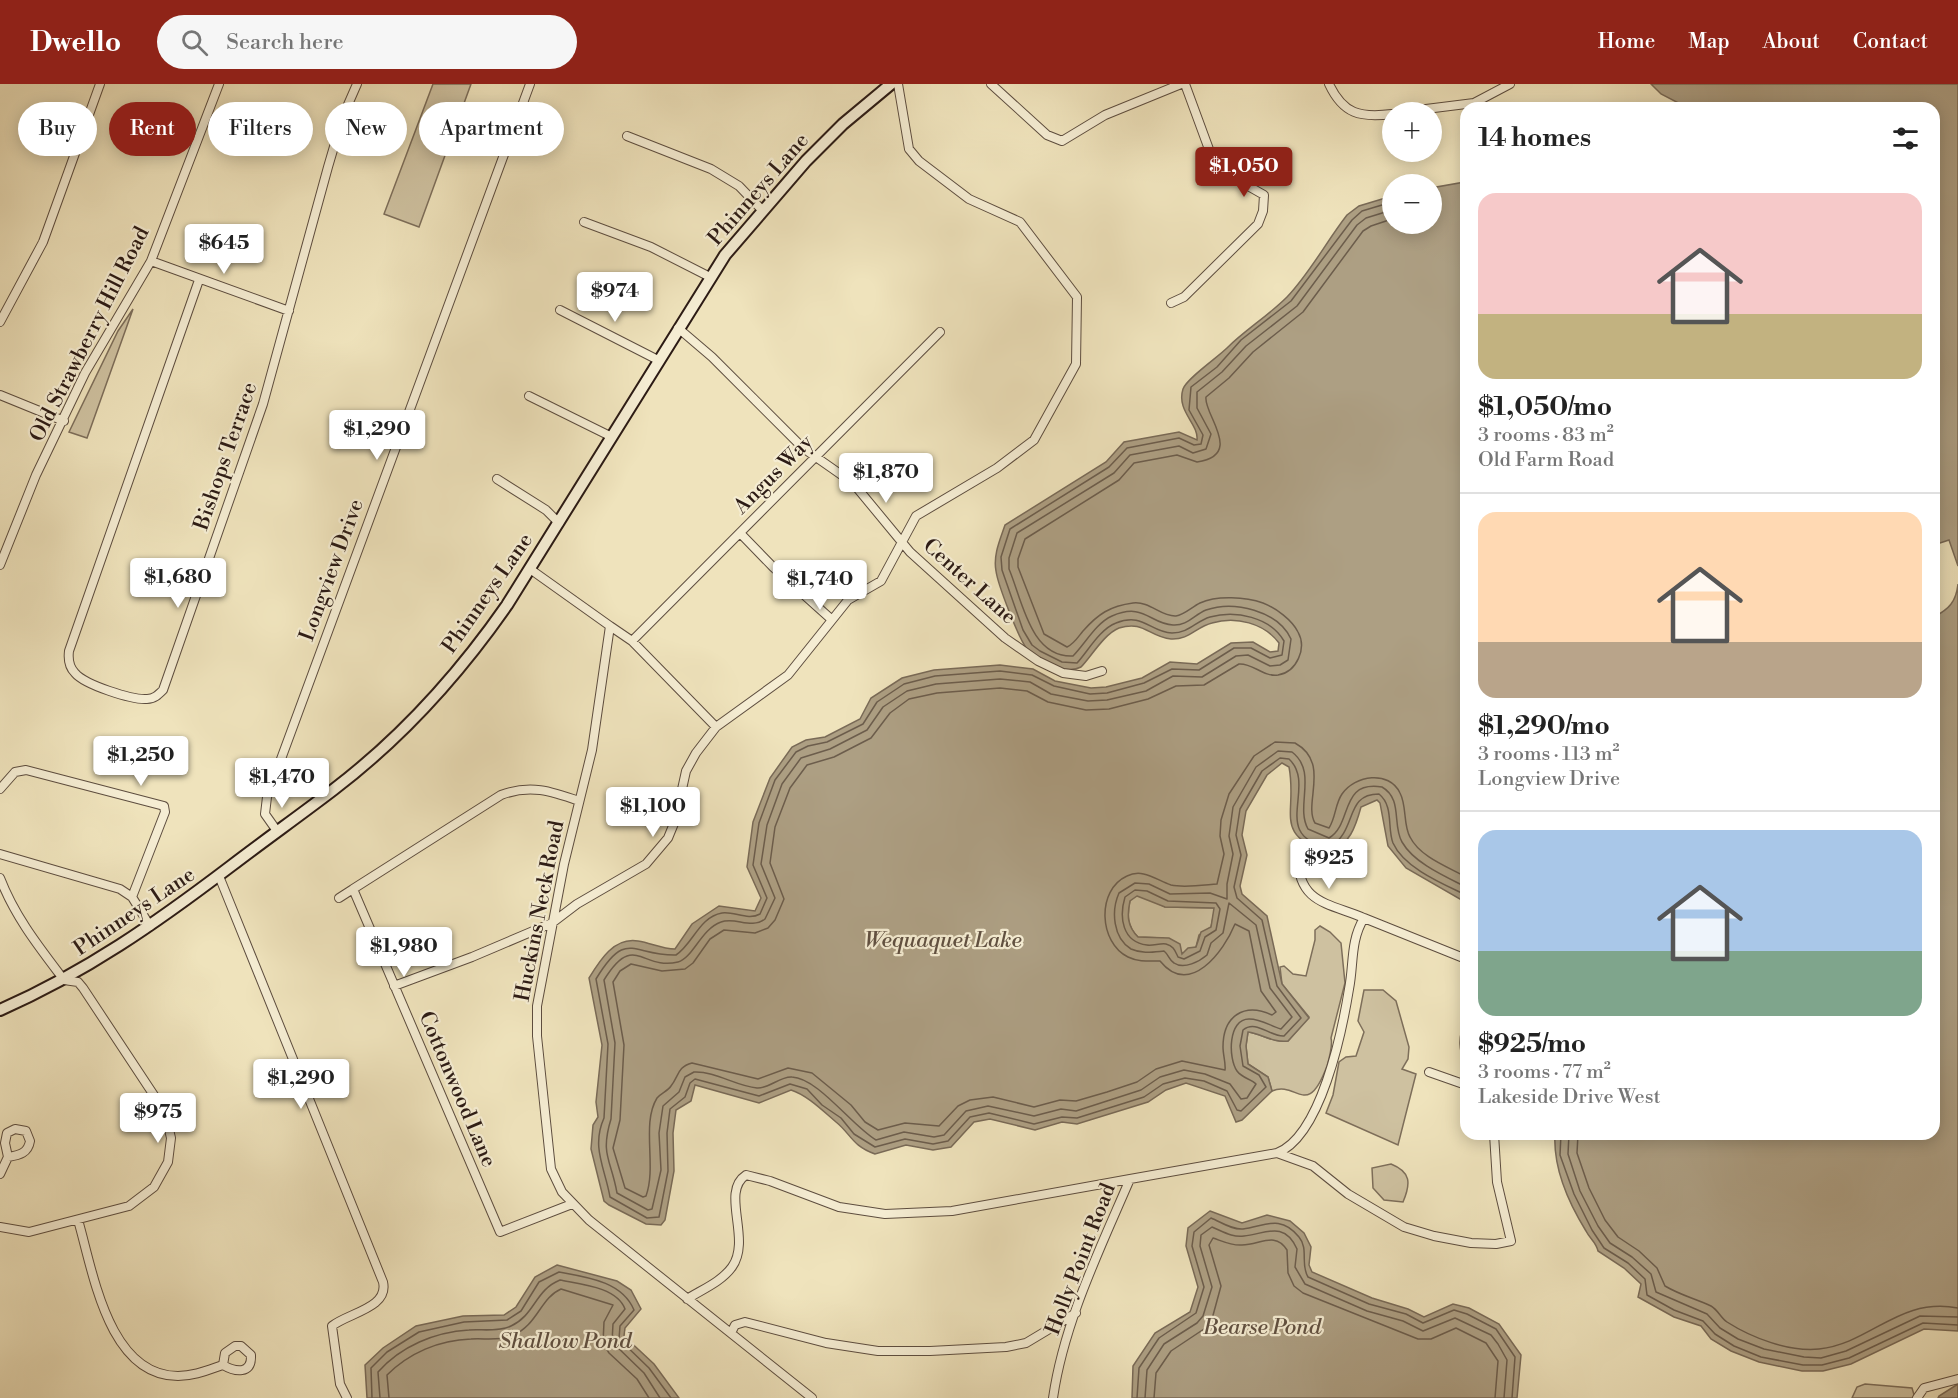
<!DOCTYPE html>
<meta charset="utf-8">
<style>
body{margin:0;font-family:"Libre Bodoni",serif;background:#f6f6f6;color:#222;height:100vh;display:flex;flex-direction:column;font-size:22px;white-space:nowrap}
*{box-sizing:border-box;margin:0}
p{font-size:20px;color:#767676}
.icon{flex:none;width:33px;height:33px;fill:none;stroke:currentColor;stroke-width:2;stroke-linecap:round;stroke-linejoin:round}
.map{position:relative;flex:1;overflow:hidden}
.details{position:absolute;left:1460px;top:18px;width:480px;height:1038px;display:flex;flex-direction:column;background:#fff;border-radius:18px;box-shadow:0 3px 15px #0003}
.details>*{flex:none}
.top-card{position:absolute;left:18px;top:18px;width:570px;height:54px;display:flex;gap:12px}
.fabs{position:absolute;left:1382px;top:18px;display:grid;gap:12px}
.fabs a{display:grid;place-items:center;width:60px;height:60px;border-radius:50%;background:#fff;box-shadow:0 3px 15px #0003;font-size:30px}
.price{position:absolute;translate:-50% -51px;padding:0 14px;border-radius:6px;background:#fff;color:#222;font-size:20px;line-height:39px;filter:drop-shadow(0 2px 3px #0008)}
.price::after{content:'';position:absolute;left:50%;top:36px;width:18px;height:14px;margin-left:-9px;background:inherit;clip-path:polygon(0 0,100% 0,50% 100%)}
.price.current{background:#8f2418;color:#fff}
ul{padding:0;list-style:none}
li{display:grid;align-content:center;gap:12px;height:318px;padding:0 18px}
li+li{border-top:2px solid #e0e0e0}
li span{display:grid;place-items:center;height:186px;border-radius:18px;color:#555}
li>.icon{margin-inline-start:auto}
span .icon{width:108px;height:108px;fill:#fffc;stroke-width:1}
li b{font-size:26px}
h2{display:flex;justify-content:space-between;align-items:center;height:72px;padding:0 18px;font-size:26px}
.chip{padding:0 21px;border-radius:27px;background:#fff;box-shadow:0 3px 15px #0003;font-size:21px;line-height:54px}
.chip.current{background:#8f2418;color:#fff}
header{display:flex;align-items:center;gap:36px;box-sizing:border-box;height:84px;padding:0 30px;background:#8f2418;color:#fff}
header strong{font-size:28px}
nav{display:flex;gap:33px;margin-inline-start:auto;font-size:21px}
.search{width:420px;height:54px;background:#f6f6f6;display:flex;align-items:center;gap:15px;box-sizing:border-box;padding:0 21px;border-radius:33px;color:#767676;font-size:22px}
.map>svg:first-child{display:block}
.green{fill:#cec1a0;stroke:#7d6e5a;stroke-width:1.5}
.water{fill:#ad9f83;stroke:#796a57;stroke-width:1.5;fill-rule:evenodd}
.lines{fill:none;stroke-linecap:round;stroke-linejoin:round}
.shore{stroke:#6c5d4c;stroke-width:1.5}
.minor-casing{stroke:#5d4d3f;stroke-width:10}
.secondary-casing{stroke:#2c1b15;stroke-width:14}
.minor{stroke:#f5edd3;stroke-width:8}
.secondary{stroke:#f5edd3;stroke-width:10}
.labels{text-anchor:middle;stroke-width:4.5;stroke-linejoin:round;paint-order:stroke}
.street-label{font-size:21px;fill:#2c1b15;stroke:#f5edd3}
.water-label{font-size:22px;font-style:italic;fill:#605041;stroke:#f5edd3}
</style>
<header>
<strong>Dwello</strong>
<div class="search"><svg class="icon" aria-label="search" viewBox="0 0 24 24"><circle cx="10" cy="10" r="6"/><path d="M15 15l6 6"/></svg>Search here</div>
<nav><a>Home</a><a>Map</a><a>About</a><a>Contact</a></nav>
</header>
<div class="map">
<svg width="1958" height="1314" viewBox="0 0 1958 1314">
<rect width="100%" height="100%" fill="#efe3bc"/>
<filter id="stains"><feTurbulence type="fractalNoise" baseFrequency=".00333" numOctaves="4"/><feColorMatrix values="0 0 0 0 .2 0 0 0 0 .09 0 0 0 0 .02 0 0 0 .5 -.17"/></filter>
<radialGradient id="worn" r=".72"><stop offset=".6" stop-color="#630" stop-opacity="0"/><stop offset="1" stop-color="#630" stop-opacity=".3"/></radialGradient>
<path class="green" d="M433,0H471L419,143L384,130Z
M133,225L87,354L69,348L118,247Z
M1136,812L1145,813L1165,823L1215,824L1211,843L1199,851L1196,863L1182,870L1163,854L1138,853C1127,842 1127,831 1130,816Z
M1320,842L1330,848L1341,859L1345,899L1331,954C1333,961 1329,975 1327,982C1307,1036 1297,996 1272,1007L1268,993L1248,980L1246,962L1248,948C1262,950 1273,959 1288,957L1309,933L1282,900L1280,883L1284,882L1293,890L1306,892L1315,856V846Z
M1364,906H1383L1396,917L1409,963L1408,975L1402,985L1416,990L1398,1061L1326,1029L1333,1011L1339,978L1346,973L1356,972L1364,948L1358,937Z
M1391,1080C1411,1088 1411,1099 1403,1118L1384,1116L1373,1104L1372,1084Z
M1865,1300L1912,1304L1915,1314H1852L1857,1303Z"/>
<path class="water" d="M1651,0H1958V482L1949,456L1934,461V24H1688L1661,10Z
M1465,98V818L1406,784L1388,762L1380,719L1377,716L1361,723C1355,745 1350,758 1330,770C1271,750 1298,730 1289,683L1282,679L1267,691L1246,727L1242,751L1247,771L1240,802L1242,810L1267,832L1282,900L1309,934L1288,957C1273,959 1262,950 1248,948L1246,962L1248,980L1268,993L1272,1007L1242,1036L1236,1038L1225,1012L1186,999L1166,1006L1148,1018L1077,1040L1062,1038L1035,1046L990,1035L974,1038L951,1063L933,1066L906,1061L875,1070C852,1062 851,1050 836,1038C823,1027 807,1011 791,1006L759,1019L695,1001L691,1017L676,1026L673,1049L674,1087L665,1136L661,1141L646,1140L609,1121L604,1117L591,1065L593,1041L598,1033L596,1018L602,961L589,894C600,876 614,853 638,857C651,859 662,865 675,865L692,840L719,822L755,827L761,814L747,783L753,738L770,694L792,663L806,656L825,653L860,635L871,614L902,594L934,586L1000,581L1033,585L1055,597L1091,604L1106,603L1142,594L1170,578L1197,580L1231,559L1253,558L1270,568L1278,567L1279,559C1264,539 1236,532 1212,539C1196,543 1189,556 1171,555C1149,553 1144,536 1119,544C1104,550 1091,573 1081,583C1066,591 1036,577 1027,565C1018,553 998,501 996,487C993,471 1000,456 1005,441L1106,378L1124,358L1179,348L1197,356C1199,340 1176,327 1183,305C1186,295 1218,273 1227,264C1245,246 1268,232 1287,213C1310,189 1326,158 1347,131L1359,122L1392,112V140H1431V104ZM1137,812L1165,823L1214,824L1211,843L1201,848L1196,863L1188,864L1182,870L1180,860L1169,854L1138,853C1127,842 1127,831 1130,817Z
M1958,500V1247L1924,1245L1851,1280L1823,1287H1802L1759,1278L1731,1267L1711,1255L1701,1242L1674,1233L1638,1213L1641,1200L1624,1184L1598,1167C1596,1158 1590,1155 1586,1147C1568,1118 1553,1084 1555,1050H1934V533C1949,525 1956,518 1958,500Z
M1465,939V985C1461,969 1456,955 1465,939Z
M1210,1127L1242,1139L1267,1131L1290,1137L1304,1149L1311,1163L1309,1181L1312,1188L1372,1214L1408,1225L1424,1233L1453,1220L1469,1224L1499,1240L1521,1271L1517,1314H1132L1133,1282L1155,1249L1190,1228L1198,1203L1186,1162L1188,1144Z
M557,1181L617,1197L631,1206L641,1225L625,1244L624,1252L654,1280L679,1314H367L365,1281L383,1264L416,1242L463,1232L504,1231L516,1223L535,1193Z
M1958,1300V1314H1938L1939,1312Z"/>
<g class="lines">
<path class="shore" d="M1392,118L1362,127L1352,136L1291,217L1241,256L1217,283L1191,303L1189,326L1203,351L1201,360L1194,361L1179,354L1127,364L1109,383L1010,445L1001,473L1002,486L1023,546L1032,561L1040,567L1062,578L1077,579C1088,567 1100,545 1116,539C1143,528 1150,548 1172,549C1189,549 1196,537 1210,533C1236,526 1270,533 1284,557L1282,571L1270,574L1251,564H1234L1199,586L1172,585L1144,599L1107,609L1090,610L1054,602L1032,591L1000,587L935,592L904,600L877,618L863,640L827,658L808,662L796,668L775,696L759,739L753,781L767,814L760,830C748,837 734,827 722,829C699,833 693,860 676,871C632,872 627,844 596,895L608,960L604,1034C591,1063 605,1084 610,1113L647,1134L659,1133L668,1087L667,1049L670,1025L685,1013L690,999L695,995L759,1012L790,1000L807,1005L822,1021L841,1034L854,1050L875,1063L905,1055L933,1060L948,1057L970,1033L989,1029L1034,1040L1062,1033L1077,1034L1144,1013L1163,1000L1185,994L1204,997L1227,1007L1237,1026L1241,1027L1266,1003L1259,991L1243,982L1240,962L1243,946C1256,935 1270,953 1284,952L1301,934L1277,902L1262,836L1237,814L1234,803L1241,771L1236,751L1240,725L1262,687L1280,674L1289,675C1318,702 1268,754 1330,763C1358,746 1344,710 1379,710C1394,722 1387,744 1393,759C1404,784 1443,800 1466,811
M1392,126L1366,134L1357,141L1297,222L1246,262L1222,288L1197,308V324L1211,350L1206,365L1193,369L1179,362L1130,371L1114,389L1017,449L1009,474V485C1022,515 1030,574 1073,572C1085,560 1096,539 1112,532C1144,518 1150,540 1173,541C1187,542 1194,531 1206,526C1234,516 1278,527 1291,555L1288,576L1280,581L1270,582L1248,571L1236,572L1202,593L1173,592L1146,607L1107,616L1088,617L1051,610L1030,598L1000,595L936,600L907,607L883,623L867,646L830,665L801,674L782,700L767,741L761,780L775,814L765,835C751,846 735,832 721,838C701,845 693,874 678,878C642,887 634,847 604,896L615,959L611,1035C600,1071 611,1075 617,1109L648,1126L652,1125L661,1086L659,1049L663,1022L679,1008L685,993L694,988C715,987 736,1002 757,1004C769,1005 780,992 792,993C818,994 852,1042 876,1056L904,1048L934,1053L944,1051L966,1027L988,1022L1034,1032L1061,1025L1076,1027L1141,1006L1160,993L1184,986L1205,990L1230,1000L1241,1015L1247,1014L1256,1000C1251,995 1242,994 1237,987C1228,974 1228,935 1249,935C1262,935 1270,942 1281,945L1292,933L1270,904L1256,841L1229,819L1223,849L1211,859L1207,871C1200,877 1184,886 1174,879C1169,876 1169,871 1164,867C1153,868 1142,870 1131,865C1113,854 1111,827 1119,809L1135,799L1149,800L1170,810L1210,809L1227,815V800L1233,770L1229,752L1233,723L1256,683L1278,667L1292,668C1318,688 1295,722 1308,745L1329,754C1353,740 1339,696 1382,703C1403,715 1392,741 1402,758C1414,779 1444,792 1466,803
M1392,135L1371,142L1363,147L1303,228L1253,268L1229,294L1206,313C1203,330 1245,371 1197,378L1177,371L1134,379L1119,396L1025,455L1018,475V483L1044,550L1067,563C1074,560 1078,553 1083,547C1098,530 1110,522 1133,519C1150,517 1161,533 1176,532C1184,531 1192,523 1200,519C1217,511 1246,513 1263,519C1276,524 1292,536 1298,548C1307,564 1297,588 1278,591C1263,593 1253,579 1239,580L1204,601L1176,602L1148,615L1109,625L1086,626L1048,618L1027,607L1000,604L937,609L909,615L890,629L871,654L834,673L807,681L790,704L775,743L770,779L784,815L775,836L768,844L755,849L724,846L710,855L693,879L685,885L662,887L631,880L620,887L613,898L624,961L620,1036L613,1064L625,1104L643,1113L646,1112C657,1082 641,1040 657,1014C661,1009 668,1007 671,1002C679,992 677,983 692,979L758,995L788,984L812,989L851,1021L865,1038L878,1046L905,1039L939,1042L958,1022L970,1016L993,1013L1034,1023L1060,1016L1076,1017L1107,1008L1137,998L1156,985L1182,977L1225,986C1226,980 1223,971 1223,963C1223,932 1244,918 1272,931L1276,928L1261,907L1249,847L1235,840C1224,867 1190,914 1160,877C1149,877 1138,878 1128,873C1099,859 1096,806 1127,792C1143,784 1156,796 1171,801C1184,804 1204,801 1217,800L1224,770L1220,752L1221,736L1229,710L1254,672L1275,658L1295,659C1331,679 1303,719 1315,739L1329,744C1336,733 1335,720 1342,710C1355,691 1389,686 1400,709C1407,722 1403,741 1410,753C1420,773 1448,783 1466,793
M1135,806L1147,807L1168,817L1216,819L1220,825L1216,846L1205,853L1200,867L1184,875L1178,873C1175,867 1174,862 1166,860C1160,859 1153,862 1147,861C1122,858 1119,833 1125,813Z
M1561,1050L1560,1071L1574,1110L1592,1146L1604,1164L1628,1179L1645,1195L1647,1211L1674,1226L1703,1237L1715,1250L1734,1262L1761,1273L1803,1281H1822L1849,1274L1923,1239L1958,1241
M1569,1050L1568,1070L1580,1107L1598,1142L1610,1159L1632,1173L1651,1190L1656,1208L1707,1230L1720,1244L1738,1255L1764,1265L1804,1273L1821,1274L1846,1267L1920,1232L1958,1233
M1578,1050L1577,1069L1589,1104L1605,1136L1618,1153L1639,1167L1657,1184L1665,1202C1680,1211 1696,1215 1711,1222C1718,1226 1721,1234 1727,1238C1752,1254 1789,1268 1819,1265C1872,1259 1898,1213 1958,1224
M372,1314L371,1284L387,1268L419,1248L464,1238L507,1236L521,1227L539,1198L559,1188C586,1193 622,1197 634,1226L620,1242L619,1255L649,1284L671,1314
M380,1314L378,1288C401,1262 435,1248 469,1246C481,1245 499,1248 511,1242C535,1231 535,1206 560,1196C580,1200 617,1203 625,1225L613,1240L612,1258L644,1289L660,1314
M389,1314L387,1291C409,1269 439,1256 471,1255C483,1254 500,1257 512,1252C538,1241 540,1214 561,1205L613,1221L604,1238L603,1259L609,1269L637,1295L649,1314
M1137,1314L1139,1284L1159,1254L1196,1229L1204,1203L1192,1162L1194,1148L1211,1134C1221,1138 1232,1146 1243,1145C1263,1143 1280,1129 1299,1153C1309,1165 1300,1180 1308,1193L1369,1220L1406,1230L1423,1239L1454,1226L1467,1230L1496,1245L1515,1273L1512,1314
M1145,1314L1147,1286L1164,1260L1197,1239L1203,1232L1212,1203L1200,1162L1201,1151L1212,1143C1222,1147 1233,1154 1244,1152C1265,1150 1284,1136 1297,1165L1295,1183L1305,1200L1367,1227L1403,1237L1423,1247L1455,1234L1491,1251L1498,1260L1507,1276L1504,1314
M1154,1314L1156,1289L1171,1267L1204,1245L1212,1235L1221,1202L1209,1161L1213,1154C1222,1157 1232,1162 1242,1161C1260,1161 1275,1147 1287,1166L1288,1189L1294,1202L1303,1209L1418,1255H1431L1456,1244L1486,1259L1498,1277L1495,1314"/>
<g class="minor-casing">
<path id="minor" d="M991,0L1047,51L1062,57L1105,31L1181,0
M1329,0C1343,30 1360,34 1392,30
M1402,28L1474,19L1510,0
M627,52L711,85L739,102L762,126
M584,138L651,163L710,193
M151,177L289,227
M199,196L69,567C68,575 69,583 75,589C85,601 132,616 147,615C154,615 158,611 163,606L263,320L328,83L343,32L357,0
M1171,219L1184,213L1258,140L1263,127L1264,111L1234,94L1210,68L1185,0
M560,226L658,276
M0,238L43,158L100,0
M678,244L712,273L803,364L853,399L910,468L1005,554L1038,577L1063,589L1086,592L1102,587
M0,311L64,337
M529,312L612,353
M497,395L546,426L559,439
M740,449L773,483L831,535
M0,481L36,391L85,289L151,177L219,0
M530,485L610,542L592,666L564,780L537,922V952L551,1085L562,1108L589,1136L812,1314
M610,542L632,557L716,643L788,591L848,516L881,497L916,432L997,384L1034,356L1076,280L1077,213L1020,138L969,115L919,77L909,65L898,0
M632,557L940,248
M0,705L15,688L26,686L164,722L165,728L132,813L150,842
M277,747L265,730L267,713L530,0
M0,770L120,805L132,813
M1298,773C1298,819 1328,819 1364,834
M219,792L383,1198C389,1224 348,1229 332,1242L340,1300L347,1314
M0,794C15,833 39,863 64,896L78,898L83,904L165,1028L171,1054L168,1078L154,1103L129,1122L29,1148L0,1143
M339,814L353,805
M394,902L472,873L552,839L577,820L646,780L668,754L675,737L686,687L696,669L716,643
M1429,988L1466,1001
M1277,1069C1321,1052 1342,948 1349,905C1354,880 1350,857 1364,834L1466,875
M0,1090L8,1073L5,1059L7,1049L15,1045L26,1047L30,1057C28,1069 20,1071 8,1073
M572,1120L500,1148L353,805L501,711C530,700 551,707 579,717
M78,1136C93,1187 108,1292 178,1292C194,1292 208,1286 223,1281C235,1288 252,1291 251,1271L241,1262H235L225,1269L223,1281
M687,1215C703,1205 721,1198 732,1183C752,1155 720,1108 746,1091L770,1097L839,1123L885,1130L952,1127L1130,1095
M731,1249L735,1241L745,1238L826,1259L878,1267H930L1006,1263L1026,1259L1076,1229
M1053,1314C1064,1238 1100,1165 1130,1095L1277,1069L1313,1082L1348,1110L1404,1143L1434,1152L1471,1159L1496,1160L1511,1157L1497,1098L1494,1050
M1917,1314L1924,1304L1958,1295"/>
</g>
<g class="secondary-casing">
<path id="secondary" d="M0,926C86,888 156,839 231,782C265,756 299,732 333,706C400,655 459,590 507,521L725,171L806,77L843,40L891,0"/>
</g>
<use href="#minor" class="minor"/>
<use href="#secondary" class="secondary"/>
</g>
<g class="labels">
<g class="street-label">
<text transform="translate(758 105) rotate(-49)" y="7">Phinneys Lane</text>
<text transform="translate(89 250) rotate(-63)" y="7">Old Strawberry Hill Road</text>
<text transform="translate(225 372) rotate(-71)" y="7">Bishops Terrace</text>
<text transform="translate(773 390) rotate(-45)" y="7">Angus Way</text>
<text transform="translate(331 486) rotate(-70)" y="7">Longview Drive</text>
<text transform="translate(970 497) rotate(42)" y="7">Center Lane</text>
<text transform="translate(487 509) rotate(-55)" y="7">Phinneys Lane</text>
<text transform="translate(134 827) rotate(-34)" y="7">Phinneys Lane</text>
<text transform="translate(539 827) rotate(-79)" y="7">Huckins Neck Road</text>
<text transform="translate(458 1005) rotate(67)" y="7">Cottonwood Lane</text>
<text transform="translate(1080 1175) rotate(-69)" y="7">Holly Point Road</text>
</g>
<g class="water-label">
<text x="943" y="863">Wequaquet Lake</text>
<text x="1262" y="1250">Bearse Pond</text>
<text x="565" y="1264">Shallow Pond</text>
</g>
</g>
<rect width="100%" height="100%" filter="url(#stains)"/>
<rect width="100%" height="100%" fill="url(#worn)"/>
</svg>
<div class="fabs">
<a>+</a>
<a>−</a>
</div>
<b class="price current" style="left:1244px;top:114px">$1,050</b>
<b class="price" style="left:224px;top:191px">$645</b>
<b class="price" style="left:615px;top:239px">$974</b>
<b class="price" style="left:377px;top:377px">$1,290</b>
<b class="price" style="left:886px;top:420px">$1,870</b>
<b class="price" style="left:178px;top:525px">$1,680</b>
<b class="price" style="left:820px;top:527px">$1,740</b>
<b class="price" style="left:141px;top:703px">$1,250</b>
<b class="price" style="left:282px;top:725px">$1,470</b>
<b class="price" style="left:653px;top:754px">$1,100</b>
<b class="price" style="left:1329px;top:806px">$925</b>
<b class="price" style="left:404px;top:894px">$1,980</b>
<b class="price" style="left:301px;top:1026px">$1,290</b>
<b class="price" style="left:158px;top:1060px">$975</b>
<div class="top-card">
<a class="chip">Buy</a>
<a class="chip current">Rent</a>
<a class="chip">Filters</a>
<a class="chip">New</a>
<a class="chip">Apartment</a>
</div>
<section class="details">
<h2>14 homes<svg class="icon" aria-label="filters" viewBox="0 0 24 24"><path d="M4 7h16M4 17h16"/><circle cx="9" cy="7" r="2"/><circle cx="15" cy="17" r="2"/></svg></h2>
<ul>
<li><span style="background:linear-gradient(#f6c9c9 65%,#c2b280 0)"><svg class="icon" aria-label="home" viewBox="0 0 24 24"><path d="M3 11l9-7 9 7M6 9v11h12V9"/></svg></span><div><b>$1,050/mo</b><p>3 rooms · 83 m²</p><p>Old Farm Road</p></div></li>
<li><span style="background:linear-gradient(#ffd9b3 70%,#b9a48a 0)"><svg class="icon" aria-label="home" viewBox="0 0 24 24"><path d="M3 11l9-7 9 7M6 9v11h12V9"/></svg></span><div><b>$1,290/mo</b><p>3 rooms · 113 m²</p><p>Longview Drive</p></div></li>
<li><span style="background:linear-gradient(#a9c7e8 65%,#7fa58c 0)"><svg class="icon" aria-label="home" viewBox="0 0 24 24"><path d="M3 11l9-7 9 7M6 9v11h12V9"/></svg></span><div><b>$925/mo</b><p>3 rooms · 77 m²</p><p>Lakeside Drive West</p></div></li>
</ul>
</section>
</div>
